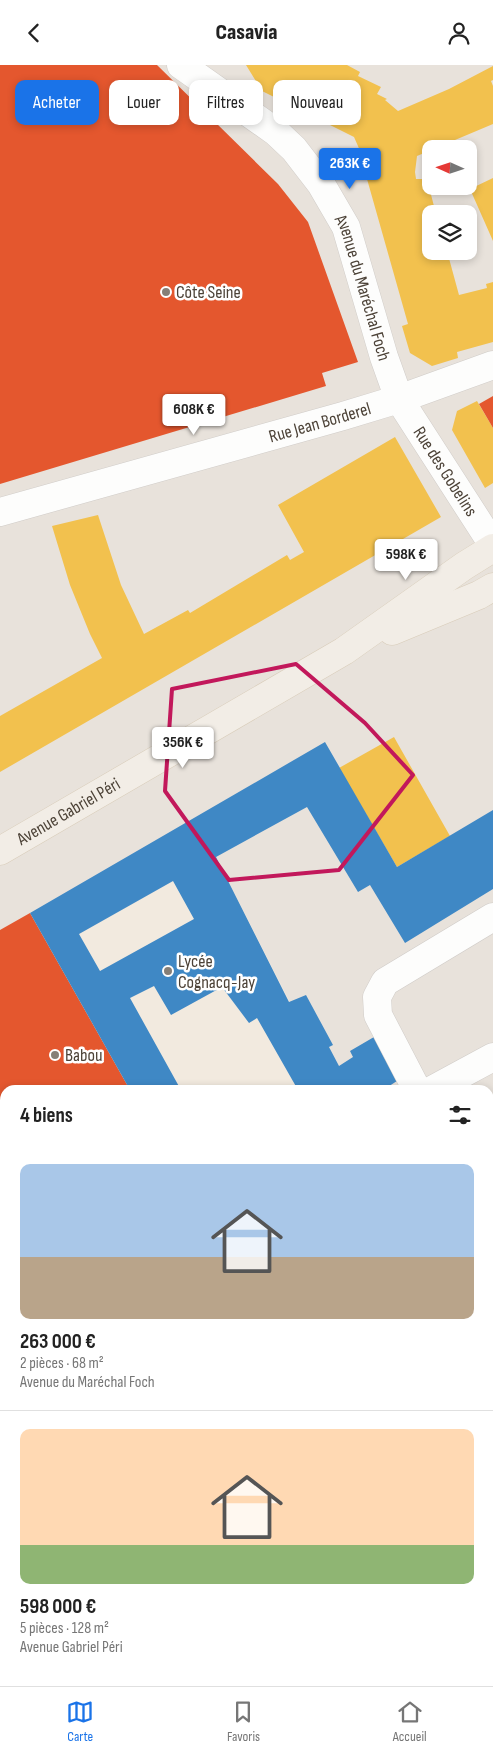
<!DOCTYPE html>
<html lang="fr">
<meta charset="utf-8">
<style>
body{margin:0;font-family:"Sofia Sans Condensed",sans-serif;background:#f6f6f6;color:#222;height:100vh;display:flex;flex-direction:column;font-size:19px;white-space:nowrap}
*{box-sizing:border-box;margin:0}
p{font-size:16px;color:#767676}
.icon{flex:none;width:28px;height:28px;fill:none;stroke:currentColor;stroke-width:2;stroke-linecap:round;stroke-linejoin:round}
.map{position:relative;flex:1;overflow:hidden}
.sheet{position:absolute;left:0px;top:1020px;width:494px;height:601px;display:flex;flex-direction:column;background:#fff;border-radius:15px 15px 0 0;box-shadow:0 2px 8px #0003}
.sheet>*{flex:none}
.hud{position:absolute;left:15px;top:15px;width:464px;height:45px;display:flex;gap:10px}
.needle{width:32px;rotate:273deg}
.fabs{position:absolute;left:422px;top:75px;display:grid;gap:10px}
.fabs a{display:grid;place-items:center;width:55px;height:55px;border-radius:10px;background:#fff;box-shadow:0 2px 8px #0003;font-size:25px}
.price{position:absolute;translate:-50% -42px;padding:0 11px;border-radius:5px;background:#fff;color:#222;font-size:16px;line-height:32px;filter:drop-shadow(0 1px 2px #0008)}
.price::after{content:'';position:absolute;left:50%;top:30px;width:15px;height:11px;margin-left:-8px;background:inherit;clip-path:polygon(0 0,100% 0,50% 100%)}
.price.on{background:#1a73e8;color:#fff}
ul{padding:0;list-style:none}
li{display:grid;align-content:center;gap:10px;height:265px;padding:0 20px}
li+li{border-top:1px solid #e0e0e0}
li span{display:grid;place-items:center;height:155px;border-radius:10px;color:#555}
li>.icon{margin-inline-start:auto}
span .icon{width:90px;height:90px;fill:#fffc;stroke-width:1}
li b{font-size:21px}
h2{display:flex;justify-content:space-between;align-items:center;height:60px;padding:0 20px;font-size:21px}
.pill{padding:0 18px;border-radius:10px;background:#fff;box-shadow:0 2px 8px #0003;font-size:18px;line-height:45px}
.pill.on{background:#1a73e8;color:#fff}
header{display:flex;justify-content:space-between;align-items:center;height:65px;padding:0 20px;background:#fff;font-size:22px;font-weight:800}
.tabs{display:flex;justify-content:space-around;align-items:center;height:70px;border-top:1px solid #e0e0e0;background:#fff;font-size:14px;color:#767676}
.tabs a{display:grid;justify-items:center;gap:2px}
.tabs .on{color:#1a73e8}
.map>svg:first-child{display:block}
.residential{fill:#e8e2db;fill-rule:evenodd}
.education{fill:#f2eadf}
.homes{fill:#f2c14e}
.shops{fill:#e4572e}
.schools{fill:#3f88c5;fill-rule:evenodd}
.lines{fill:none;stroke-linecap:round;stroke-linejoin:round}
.minor-casing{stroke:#d0ccc8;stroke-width:29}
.major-casing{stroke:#d8ccb9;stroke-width:29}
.path{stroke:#d3d1cc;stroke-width:3;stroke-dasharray:2.5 2.5;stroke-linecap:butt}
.minor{stroke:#fdfdfc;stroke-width:28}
.major{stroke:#f2ede6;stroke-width:28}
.marked{fill:none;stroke:#c2185b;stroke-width:4;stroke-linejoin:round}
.poi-dot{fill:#867f77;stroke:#fff;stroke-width:2}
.labels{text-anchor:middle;stroke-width:5;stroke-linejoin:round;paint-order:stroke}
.street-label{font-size:18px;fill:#4c4237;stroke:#fff}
.poi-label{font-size:18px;fill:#4c4237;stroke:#fff;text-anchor:start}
</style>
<header><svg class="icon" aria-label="back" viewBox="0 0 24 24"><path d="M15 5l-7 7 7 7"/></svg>Casavia<svg class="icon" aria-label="person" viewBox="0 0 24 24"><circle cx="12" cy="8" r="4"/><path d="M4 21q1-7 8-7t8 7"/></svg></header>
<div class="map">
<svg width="493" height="1621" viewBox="0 0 493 1621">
<rect width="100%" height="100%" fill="#f3f1ee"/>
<path class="residential" d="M0,0H493V1621H0ZM431,84H469V121H431ZM431,149H469V186H431ZM5,1025H489V1616H5Z"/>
<path class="education" d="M216,792L301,959L343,1025H130L51,885Z"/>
<path class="homes" d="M246,0H347L360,7L358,11L381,22L377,29L387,34L385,35L398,46L449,24L493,1V15L491,16L493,21V59L417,91L415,107L416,114H427L436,149H431V186H447L459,230L487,223L486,219L493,217V277L457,287L458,293L432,301L410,288L402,261L408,259L367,114L372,113L354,72L262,26Z
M493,113V176L470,124Z
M477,336L493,363V418L485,423L452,365L457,346Z
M395,372L441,452L0,707V651L102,593L90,569L70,520L52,461L98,450L121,520L144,569L188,545L190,548L287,490L290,495L304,487L278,440Z
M394,672L450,771L397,802L339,703Z
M489,1196L491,1200L493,1198V1282L489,1275Z
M0,1281L5,1288V1369L3,1365L0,1368Z
M493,1517V1528L489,1521Z
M0,1526L5,1534V1548L2,1550L5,1554V1584L0,1588Z
M493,1573V1621H420L427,1616H489V1575Z
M38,1616H69L72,1621H31Z"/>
<path class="shops" d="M0,0H157L278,119L308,157L358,297L322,308L326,321L0,419Z
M493,331V363L479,339Z
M30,848L130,1025H5V1186L0,1177V865Z
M147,1616H174L168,1621H140Z"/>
<path class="schools" d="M325,677L397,802L493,745V824L405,878L370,820L358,827L307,742L216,792L289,937L306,930L333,980L329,982L339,1001L353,992L350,986L374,972L397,1016L383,1025H298L257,953L249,958L222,922L171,950L154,921L130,933L181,1025H130L30,848ZM173,816L194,854L100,906L79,869Z
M489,1500L493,1506V1517L489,1520Z
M489,1521L493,1528V1530L489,1532Z
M286,1616H362L354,1621H289Z"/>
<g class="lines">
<g class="minor-casing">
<g id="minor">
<path id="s1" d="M181,0L276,67L294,84L321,119L346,162L384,292L399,334L493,480"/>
<path id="s2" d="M0,447L343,351L399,334L493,300"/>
<path d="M417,1025L378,950L377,932L385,917L493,852"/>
<path d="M432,1025L493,992"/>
<path d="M0,1230L5,1239"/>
<path d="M255,1616L259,1621"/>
<path d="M195,1621L202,1616"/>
</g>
</g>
<g class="major-casing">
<g id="major">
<path d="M392,566L479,530L493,522"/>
<path id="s3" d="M0,786L344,586L464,501L493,483"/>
</g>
</g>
<path class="path" d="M489,1331L493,1332
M489,1429L493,1435
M489,1556L493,1553
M395,1621L402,1616"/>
<use href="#minor" class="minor"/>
<use href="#major" class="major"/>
</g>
<path class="marked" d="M296,599L365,658L413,710L339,805L229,815L165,726L172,624Z"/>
<g class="poi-dot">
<circle cx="166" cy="227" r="5"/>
<circle cx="168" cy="906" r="5"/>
<circle cx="55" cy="990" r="5"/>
</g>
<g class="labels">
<g class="street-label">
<text dy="6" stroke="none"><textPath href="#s1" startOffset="298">Avenue du Maréchal Foch</textPath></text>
<text dy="6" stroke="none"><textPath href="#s2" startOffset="332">Rue Jean Borderel</textPath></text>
<text dy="6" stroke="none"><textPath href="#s1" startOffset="501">Rue des Gobelins</textPath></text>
<text dy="6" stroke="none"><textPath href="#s3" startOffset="79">Avenue Gabriel Péri</textPath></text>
</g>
<g class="poi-label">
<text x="176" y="233">Côte Seine</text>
<text x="178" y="902">Lycée<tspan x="178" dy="21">Cognacq-Jay</tspan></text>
<text x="65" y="996">Babou</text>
</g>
</g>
</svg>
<div class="fabs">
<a><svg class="needle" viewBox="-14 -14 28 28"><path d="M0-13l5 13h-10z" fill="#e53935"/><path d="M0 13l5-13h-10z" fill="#767676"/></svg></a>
<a><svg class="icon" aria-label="layers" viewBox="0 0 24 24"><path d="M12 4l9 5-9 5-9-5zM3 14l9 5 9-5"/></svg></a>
</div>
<b class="price on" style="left:350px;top:125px">263K €</b>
<b class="price" style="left:194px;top:371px">608K €</b>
<b class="price" style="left:406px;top:516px">598K €</b>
<b class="price" style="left:183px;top:704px">356K €</b>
<div class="hud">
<a class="pill on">Acheter</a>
<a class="pill">Louer</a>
<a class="pill">Filtres</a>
<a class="pill">Nouveau</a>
</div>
<section class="sheet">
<h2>4 biens<svg class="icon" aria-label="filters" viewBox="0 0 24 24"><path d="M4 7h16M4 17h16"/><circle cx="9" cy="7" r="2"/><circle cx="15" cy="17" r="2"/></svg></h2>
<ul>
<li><span style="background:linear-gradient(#a9c7e8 60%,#b9a48a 0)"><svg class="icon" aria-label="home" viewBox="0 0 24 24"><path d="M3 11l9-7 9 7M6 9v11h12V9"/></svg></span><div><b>263 000 €</b><p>2 pièces · 68 m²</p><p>Avenue du Maréchal Foch</p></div></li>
<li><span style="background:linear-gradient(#ffd9b3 75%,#8fb573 0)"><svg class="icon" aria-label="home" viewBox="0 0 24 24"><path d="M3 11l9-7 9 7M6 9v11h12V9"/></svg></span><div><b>598 000 €</b><p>5 pièces · 128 m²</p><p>Avenue Gabriel Péri</p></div></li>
</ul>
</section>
</div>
<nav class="tabs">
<a class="on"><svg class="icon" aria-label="map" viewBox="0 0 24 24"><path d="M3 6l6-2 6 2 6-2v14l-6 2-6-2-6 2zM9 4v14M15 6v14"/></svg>Carte</a>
<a><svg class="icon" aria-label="saved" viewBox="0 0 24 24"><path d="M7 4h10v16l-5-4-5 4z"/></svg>Favoris</a>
<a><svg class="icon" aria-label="home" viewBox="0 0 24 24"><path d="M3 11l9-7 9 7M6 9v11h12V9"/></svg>Accueil</a>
</nav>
